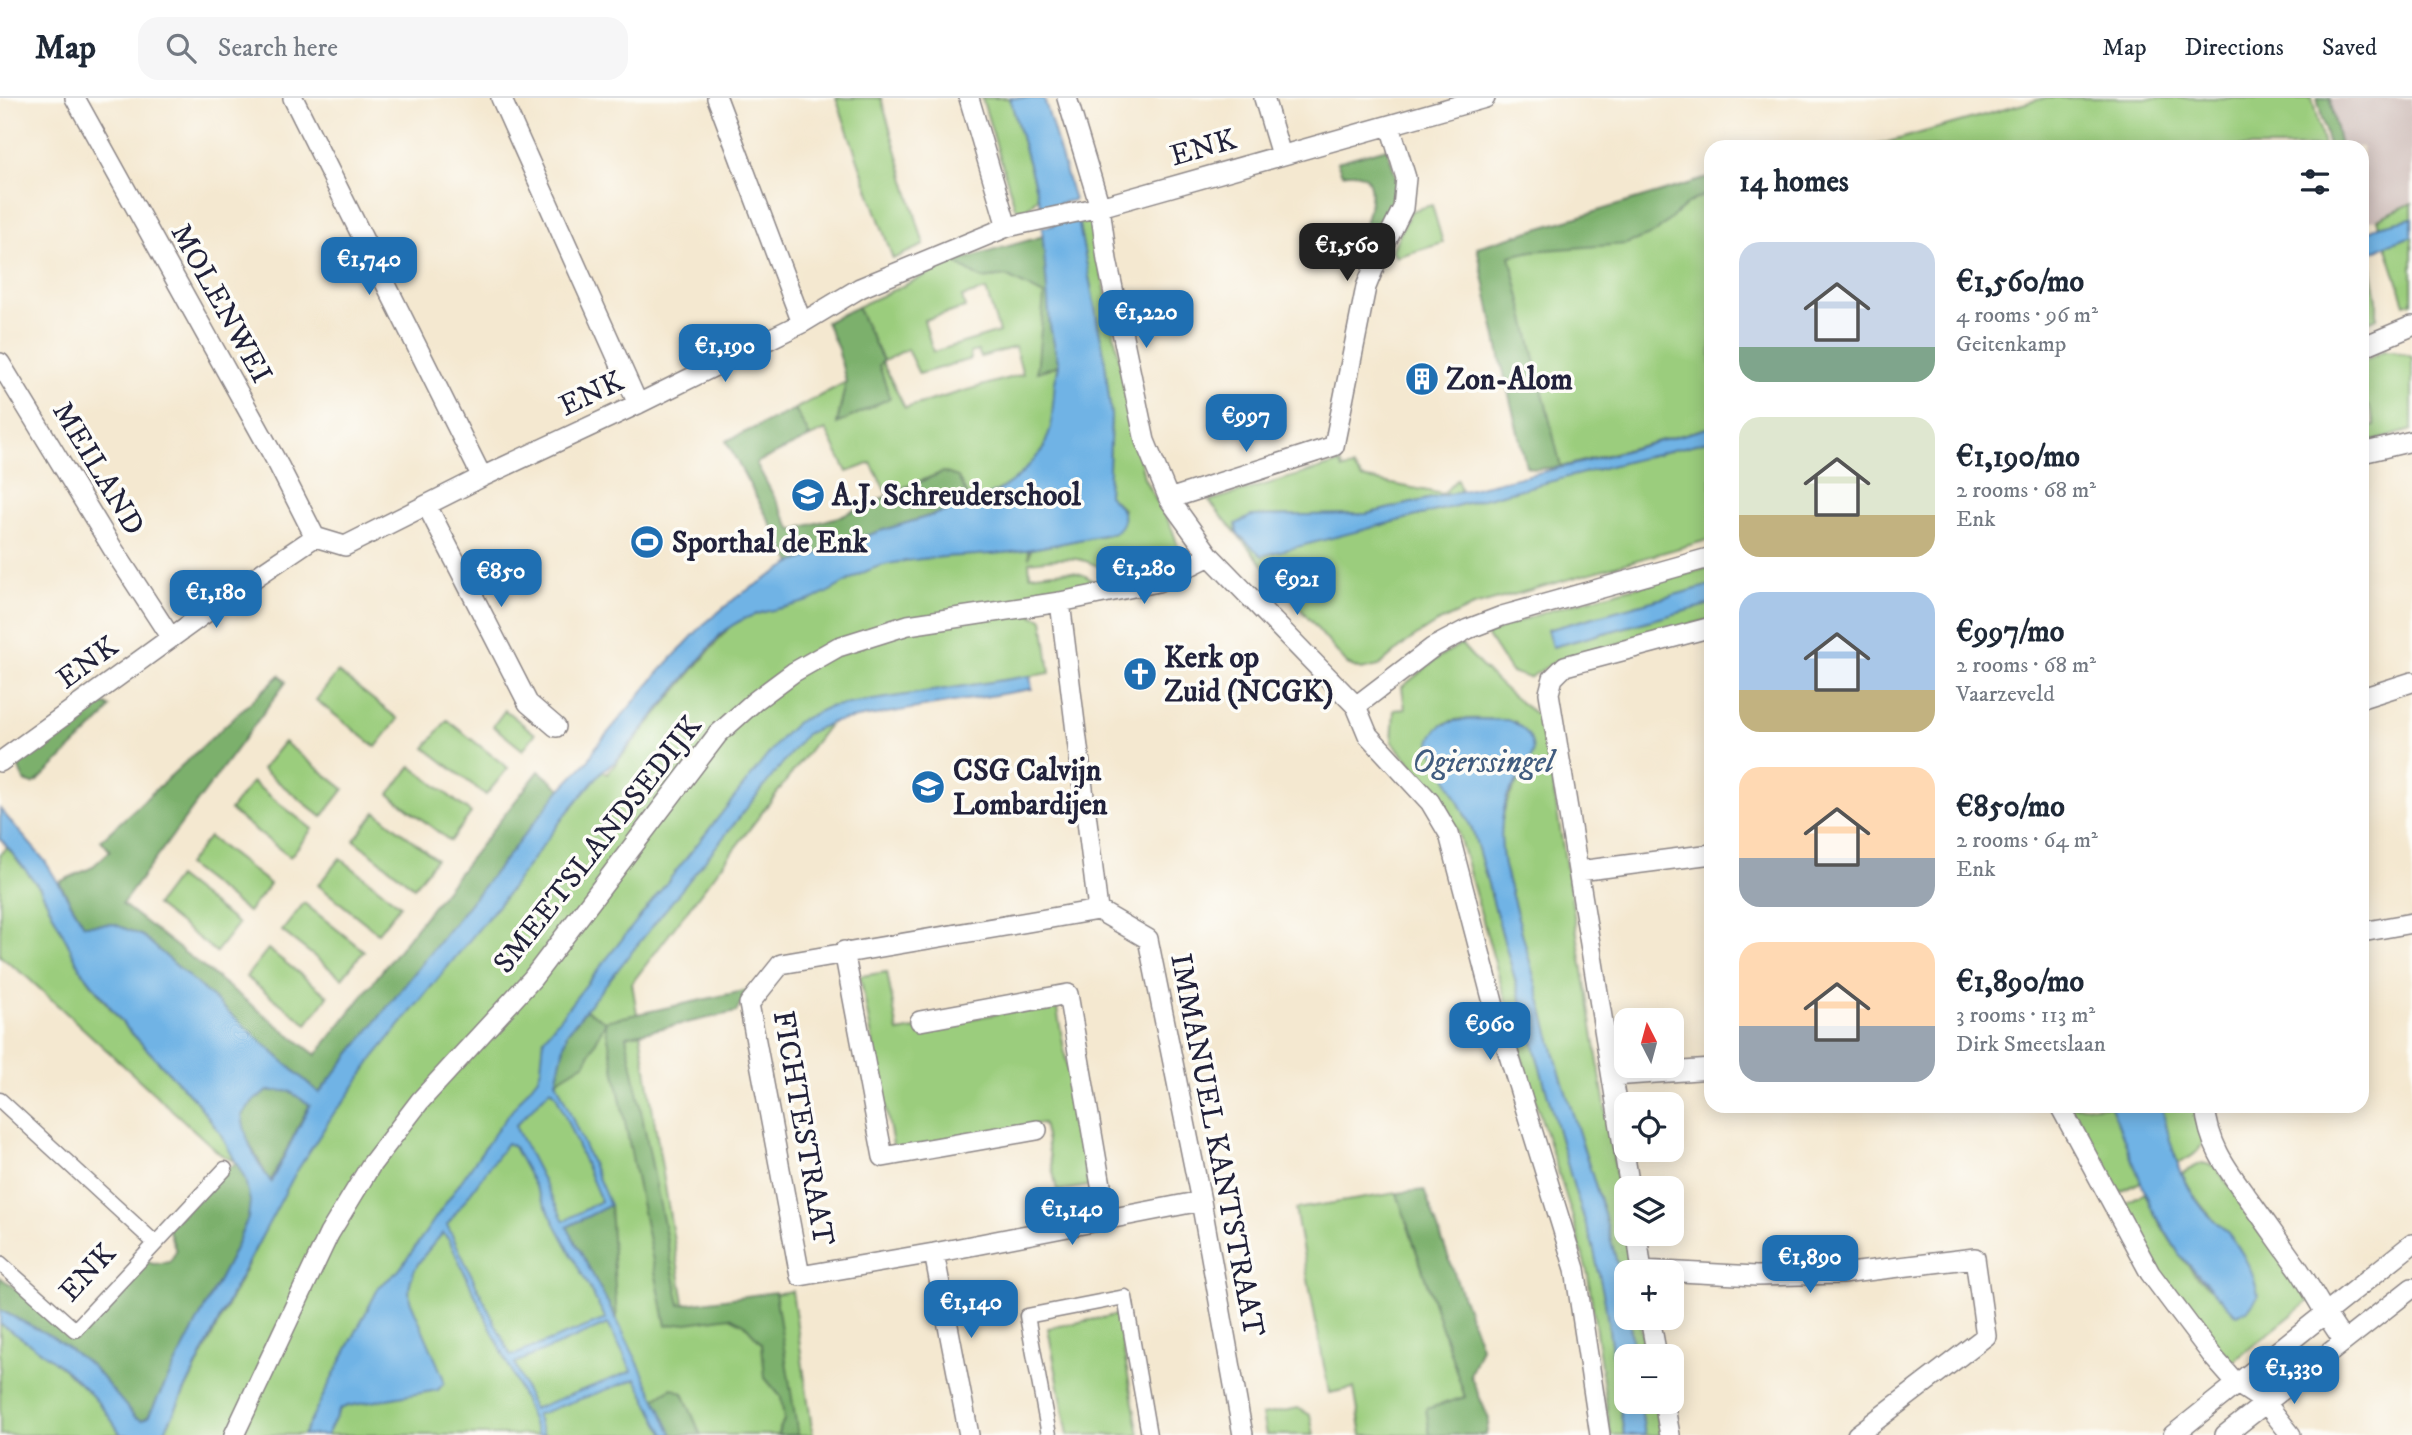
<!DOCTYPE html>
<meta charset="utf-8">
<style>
body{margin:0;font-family:"IM FELL DW Pica",serif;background:#f6f6f7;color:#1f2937;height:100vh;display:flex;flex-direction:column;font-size:26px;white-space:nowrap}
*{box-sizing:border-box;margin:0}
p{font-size:23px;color:#747a83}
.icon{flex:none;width:38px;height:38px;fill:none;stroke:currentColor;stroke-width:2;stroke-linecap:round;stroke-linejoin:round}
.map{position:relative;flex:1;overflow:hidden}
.details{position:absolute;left:1704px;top:42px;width:665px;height:973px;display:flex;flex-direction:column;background:#fff;border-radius:21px;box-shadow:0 4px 18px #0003}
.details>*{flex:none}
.needle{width:46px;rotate:354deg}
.fabs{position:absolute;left:1614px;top:910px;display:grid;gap:14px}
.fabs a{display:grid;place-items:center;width:70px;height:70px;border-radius:14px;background:#fff;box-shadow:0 4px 18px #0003;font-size:35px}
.price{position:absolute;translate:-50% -60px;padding:0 16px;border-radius:14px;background:#1f6fb2;color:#fff;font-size:23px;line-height:46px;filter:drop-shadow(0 2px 4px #0008)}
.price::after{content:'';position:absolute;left:50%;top:42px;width:21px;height:16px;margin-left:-10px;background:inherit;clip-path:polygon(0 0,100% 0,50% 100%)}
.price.on{background:#222;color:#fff}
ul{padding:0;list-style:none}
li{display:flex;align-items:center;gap:21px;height:175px;padding:0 35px}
li span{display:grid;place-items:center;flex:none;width:196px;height:140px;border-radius:21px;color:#555}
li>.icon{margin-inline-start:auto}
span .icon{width:84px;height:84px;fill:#fffc;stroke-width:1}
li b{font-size:30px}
h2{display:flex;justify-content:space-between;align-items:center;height:84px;padding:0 35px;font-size:30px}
header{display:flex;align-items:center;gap:42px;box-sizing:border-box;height:98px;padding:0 35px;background:#fff;border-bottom:2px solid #e0e1e3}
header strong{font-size:33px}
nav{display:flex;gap:38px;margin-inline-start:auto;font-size:24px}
.search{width:490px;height:63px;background:#f6f6f7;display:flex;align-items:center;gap:18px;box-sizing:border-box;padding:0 24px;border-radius:21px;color:#747a83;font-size:26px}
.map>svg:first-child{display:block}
.industrial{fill:#d0c0bc}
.green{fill:#9bcd7d;stroke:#5e785c;stroke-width:2;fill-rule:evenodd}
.forest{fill:#7cb06c;stroke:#4f6954;stroke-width:2}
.water{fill:#70b3e5;stroke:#496a90;stroke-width:2;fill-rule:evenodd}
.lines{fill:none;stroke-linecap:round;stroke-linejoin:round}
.pedestrian-casing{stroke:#8b8586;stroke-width:17}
.minor-casing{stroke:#8b8586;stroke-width:22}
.pedestrian{stroke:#fff;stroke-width:14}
.minor{stroke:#fff;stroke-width:19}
.labels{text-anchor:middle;stroke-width:7;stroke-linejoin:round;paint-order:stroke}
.street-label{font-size:30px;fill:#22223b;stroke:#fdfcf7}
.poi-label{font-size:30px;font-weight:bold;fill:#22223b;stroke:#fdfcf7;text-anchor:start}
.water-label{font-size:32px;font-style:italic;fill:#415c7f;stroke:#fdfcf7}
</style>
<header>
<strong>Map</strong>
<div class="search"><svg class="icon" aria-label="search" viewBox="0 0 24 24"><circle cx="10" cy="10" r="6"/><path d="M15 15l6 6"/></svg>Search here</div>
<nav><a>Map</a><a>Directions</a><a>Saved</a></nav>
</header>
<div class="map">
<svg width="2412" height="1337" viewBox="0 0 2412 1337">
<rect width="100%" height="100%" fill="#fdfcf7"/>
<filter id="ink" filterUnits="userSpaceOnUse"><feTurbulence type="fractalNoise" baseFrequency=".0143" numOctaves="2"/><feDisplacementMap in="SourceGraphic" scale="14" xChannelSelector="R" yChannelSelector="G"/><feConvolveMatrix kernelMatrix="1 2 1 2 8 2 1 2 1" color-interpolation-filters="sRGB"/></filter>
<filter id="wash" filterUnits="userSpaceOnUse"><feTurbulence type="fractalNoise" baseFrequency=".00686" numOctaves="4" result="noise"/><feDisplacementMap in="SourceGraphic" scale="28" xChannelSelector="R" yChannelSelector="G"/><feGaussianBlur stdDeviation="1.57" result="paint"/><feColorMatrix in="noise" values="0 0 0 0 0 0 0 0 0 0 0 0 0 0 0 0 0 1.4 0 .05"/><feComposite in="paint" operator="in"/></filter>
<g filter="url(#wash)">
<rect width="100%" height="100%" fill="#f4e8d0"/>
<path class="industrial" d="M2330,0H2412V105L2377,121L2363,123L2362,49H2340Z"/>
<path class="green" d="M836,0H881L924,147L893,161Z
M982,0H1010L1038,99L1024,114L1015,109Z
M2044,0H2312L2324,49H1871Z
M1711,94V329L1561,369L1498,154Z
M2412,105V120L2379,128L2377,121Z
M1432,107L1443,145L1396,159L1392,152L1411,113Z
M1083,120L1091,124L1144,380C1155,403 1175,427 1178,452L1168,466L1115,479C1081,454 1068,460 1029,464L1030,477C1051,474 1078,468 1094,484V486L1032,496L1033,518L1043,521L1050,575L844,607L632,885L685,1211L792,1193L813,1337H163L319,1023L504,800L565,717L602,673L607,676L745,510L835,469L1028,448L1029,460L1031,451L1114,435L1123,411L1108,397L1111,318L1104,257L1078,122Z
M2412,138V204L2405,206L2386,147Z
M2369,156L2377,202V220L2363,227V159Z
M954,164L982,181L1006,178L1045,197L1037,274L1059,267C1054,287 1055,307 1051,328C1044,368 1006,391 971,405L958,380L943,374L887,396L871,365L847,374L826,332L810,339L795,311L846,284L837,325L883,262L857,209ZM986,192L999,234L933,254L924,222L965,210L962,199ZM1015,249L1023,276L905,310L882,264L907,251L919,276L971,261L970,255L978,253L981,259Z
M2383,253H2395L2412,259V332L2363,346L2362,331L2375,328L2369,308L2363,310V263Z
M1711,342V441L1474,508L1435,526L1407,544L1379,568L1361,572L1347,566L1209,403L1340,365L1343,371L1353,369L1362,380L1443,396L1457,381L1461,393L1366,416L1251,418L1367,431Z
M1711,469V487L1547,532L1553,549L1711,506V521L1558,562L1529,580L1511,574L1487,537C1554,505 1640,490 1711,469Z
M1461,546C1485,573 1511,600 1542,620L1632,1174H1626V1199L1603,1112L1559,972L1504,768C1496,726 1503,701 1529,668L1516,624C1504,621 1463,619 1451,623C1440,626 1431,636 1430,647L1473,733L1575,1093L1593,1148L1605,1203L1624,1337H1611L1588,1177L1572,1117L1521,957L1459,738C1445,701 1418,674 1392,644L1394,612L1405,611L1402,589L1438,560Z
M338,574L398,621L376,649L316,602Z
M505,612L535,636L523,652L493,628Z
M447,622L508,670L486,697L425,650Z
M284,644L344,691L322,719L262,671Z
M411,668L471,715L450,743L389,696Z
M252,684L312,731L290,759L230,712Z
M376,714L436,761L414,789L354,742Z
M209,739L270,786L248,814L187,767Z
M7,749L40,790L80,870L101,899L125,928L196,1003L220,1035L237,1065L220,1056L28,880L0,858V756Z
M340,760L400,807L378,835L318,787Z
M177,779L238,826L216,854L156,807Z
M304,805L364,853L342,880L282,833Z
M268,851L328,898L307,926L246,879Z
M887,874L898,934L1056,905L1088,1088L1057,1093L1043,1025L894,1052L860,878Z
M2065,1008H2111L2141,1084L2120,1094L2113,1095Z
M2162,1008H2201C2205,1037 2210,1053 2178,1065L2168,1039Z
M2202,1065L2215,1068L2312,1201L2230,1266L2169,1190L2122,1111L2125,1105L2145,1095C2156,1122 2186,1172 2209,1189C2217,1195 2246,1196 2257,1198C2250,1142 2201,1123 2182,1075Z
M1397,1095L1465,1299L1427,1311L1430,1337H1362L1354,1290L1329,1295L1295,1111Z
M1117,1217L1139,1337H1068L1048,1230Z
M1629,1220H1639L1646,1258H1634Z
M0,1221L54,1263L127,1327L117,1337H0Z
M1640,1304H1655L1661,1337H1645Z
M1298,1310L1310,1317L1314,1337H1266L1262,1317Z"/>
<path class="forest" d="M2317,0H2330L2340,49H2329Z
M1387,50L1399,88L1396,106L1377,146L1361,144C1366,118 1388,67 1342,76L1337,64Z
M1711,79V94L1688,105L1655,135L1626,146L1532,153L1510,158L1561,369L1535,371L1526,368L1500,259L1477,149Z
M1043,138L1050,228L1059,267L1037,274L1044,197L1006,178L982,181L954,164Z
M857,209L883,263L879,267L890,300L837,326L846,284L838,251L826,224Z
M795,311L810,339L756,365L792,432L838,419L943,374L958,379L971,405L877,434L792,465L726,343Z
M280,577L286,584L122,806L316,957L539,673L561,691L319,995L143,838L114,826L84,827L59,784L91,770L110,753L101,742Z
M100,604L110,609L104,619L40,681L33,686L24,683L17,664Z
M748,892L736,914L626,938L680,1207L775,1194L798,1337H777L784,1322L781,1299L765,1280L762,1246L744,1226L730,1219L666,1228L605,925L585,965L556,983L567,935L586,912L605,923Z
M268,993H289L310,1006L270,1084L244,1035L242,1017L253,1003Z
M237,1065L245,1081L251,1103L248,1120L232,1157L148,1319L142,1322L135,1319L92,1268L53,1239L0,1212V1179L77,1238L144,1162L153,1166L170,1164L176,1153L168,1130L229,1069Z
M1424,1092L1481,1249L1470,1277L1489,1321L1486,1337H1430L1426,1311L1465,1299L1397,1095Z
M610,1107L617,1222L567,1129Z
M672,1290L683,1295L701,1337H673L655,1301Z"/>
<path class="water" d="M1010,0H1044L1074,102L1060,105L1064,125L1078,122L1104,256L1111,318L1108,397C1121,409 1132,420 1114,435C1077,442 1040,451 1003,455C963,459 919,458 880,468C854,475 834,495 808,503C775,514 747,512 720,537L616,663L602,673L565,717L504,800L374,959L344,1004L336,1012L295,1076L236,1187L163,1337H121C93,1288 47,1256 0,1226V1212L53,1239L92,1268L135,1319L142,1322L148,1319L232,1157L248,1120L250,1103L245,1081L220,1035L196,1003L125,928L80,870L40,790L0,740V711L45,763L84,827L114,826L143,838L319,995L561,691L589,662L595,650L660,573L703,527L738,498L792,465L877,434L960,409L997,394L1019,378L1043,352L1051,329L1055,284L1059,267L1050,228L1042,130L1054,127L1051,107L1041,109ZM268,993H289L310,1007L271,1084C256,1064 245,1041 242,1017L253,1003Z
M2412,120V138L2386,147L2363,159V136L2379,128Z
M1711,329V342L1262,458L1237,435L1236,426L1251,418L1366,416L1584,364Z
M1711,487V506L1552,549L1547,532Z
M1030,578L1032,591L833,624L806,636L567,935L556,983L610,1107L567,1129L617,1222L673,1337H665L636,1281L536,1317L544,1337H538L513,1277L449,1142L443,1135C426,1155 405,1174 410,1202L443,1279L444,1285L438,1292L348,1308L340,1311L327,1337H303L379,1189L399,1172L499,1029L538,979L541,970L544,940L782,639L797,624L828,609ZM551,991L556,997L601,1103L564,1123L515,1028ZM507,1045L514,1049L606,1221L511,1258L447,1127ZM608,1226L632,1273L533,1311L515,1265Z
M1507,622C1515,624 1519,627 1525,633C1548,659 1513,679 1506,702C1500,724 1500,746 1504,768L1559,972L1603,1112L1626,1199V1220H1629L1634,1258H1626V1304H1640L1645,1337H1624L1605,1204L1593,1148L1575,1093L1473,733L1430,647C1432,614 1483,622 1507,622Z
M2111,1008H2162C2169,1044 2180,1083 2204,1112C2211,1121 2221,1127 2228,1135C2242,1152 2255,1176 2258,1198L2248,1212L2236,1217L2179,1156L2151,1109Z"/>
</g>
<g filter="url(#ink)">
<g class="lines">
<g class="pedestrian-casing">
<path id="pedestrian" d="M0,1002L155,1145
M0,1165L75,1232L225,1071
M1049,1337L1027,1218L1125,1199L1149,1337"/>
</g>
<g class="minor-casing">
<path id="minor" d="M75,0L279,368L315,439
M293,0L482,379
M501,0L638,306
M717,0L802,225
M969,0L1007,129
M1067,0L1100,109L1107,162L1145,343L1169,401L1210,458L1356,608L1368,637L1430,704L1449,736L1495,912L1575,1171L1600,1337
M1264,0L1281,57
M2362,249L2412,228
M0,265L113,451L171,540
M2362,355L2412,343
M1169,401L1334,348L1366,189L1377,162L1403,110L1406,80L1390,28
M427,408L528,605L556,629
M1060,504L1098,812L1148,841L1201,1103L1243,1337
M2362,600L2412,584
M1356,608L1432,550L1468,531L1502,518L1712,459
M0,664L244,487L315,439L345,448L482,379L638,306L802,225L860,190L1007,129L1100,109L1485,0
M1579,773L1712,756
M1098,812L781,866L749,906L800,1178L934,1155L1201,1103
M2362,834L2412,825
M844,853L883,1059L1037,1032
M920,923L1068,896L1107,1122
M1613,978L1712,971
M2060,1008L2150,1175L2214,1260L2236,1285L2265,1304L2291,1337
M2205,1008C2209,1050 2228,1072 2251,1104C2267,1126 2282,1148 2298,1170C2314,1194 2327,1221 2344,1243
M1630,1090L1549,595L1553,580L1565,568L1712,529
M1637,1136L1642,1174
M934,1155L969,1337
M1642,1172L1756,1178L1841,1176L1975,1160L1986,1238L1857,1337
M1650,1220L1657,1258
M1664,1304L1670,1337
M234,1337L329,1136L371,1067L420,1003L532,881L718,636L755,603L794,574L838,549L908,527L1060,504L1158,484L1210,458
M2173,1337L2412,1146
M2225,1337L2412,1190"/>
</g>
<use href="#pedestrian" class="pedestrian"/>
<use href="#minor" class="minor"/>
</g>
</g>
<defs>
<g id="building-disc" transform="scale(1.75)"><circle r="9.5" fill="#1f6fb2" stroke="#fdfcf7"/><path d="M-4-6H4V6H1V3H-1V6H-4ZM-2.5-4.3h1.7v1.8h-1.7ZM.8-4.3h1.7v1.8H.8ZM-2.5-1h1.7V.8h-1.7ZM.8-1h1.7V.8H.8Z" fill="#fff"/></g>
<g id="school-disc" transform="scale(1.75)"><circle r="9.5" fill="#1f6fb2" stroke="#fdfcf7"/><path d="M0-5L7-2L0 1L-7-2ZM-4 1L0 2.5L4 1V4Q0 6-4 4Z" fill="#fff"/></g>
<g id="stadium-disc" transform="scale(1.75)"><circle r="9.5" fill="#1f6fb2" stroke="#fdfcf7"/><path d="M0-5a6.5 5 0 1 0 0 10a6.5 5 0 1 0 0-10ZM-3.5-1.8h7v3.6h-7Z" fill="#fff"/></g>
<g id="church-disc" transform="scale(1.75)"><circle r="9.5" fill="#1f6fb2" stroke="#fdfcf7"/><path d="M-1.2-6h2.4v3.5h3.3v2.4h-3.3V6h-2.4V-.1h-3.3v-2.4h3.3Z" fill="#fff"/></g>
</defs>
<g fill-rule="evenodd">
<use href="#building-disc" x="1422" y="281"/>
<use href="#school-disc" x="808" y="397"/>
<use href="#stadium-disc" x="647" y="444"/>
<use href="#church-disc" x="1140" y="576"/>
<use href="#school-disc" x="928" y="689"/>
</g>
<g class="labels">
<g class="street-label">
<text transform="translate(1203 49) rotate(-16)" y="10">ENK</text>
<text transform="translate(222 205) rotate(61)" y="10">MOLENWEI</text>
<text transform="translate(591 295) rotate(-25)" y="10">ENK</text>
<text transform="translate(99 370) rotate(59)" y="10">MEILAND</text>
<text transform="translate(87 564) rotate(-36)" y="10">ENK</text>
<text transform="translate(597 746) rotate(-52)" y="10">SMEETSLANDSEDIJK</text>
<text transform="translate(804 1030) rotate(80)" y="10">FICHTESTRAAT</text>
<text transform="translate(1218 1047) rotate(79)" y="10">IMMANUEL KANTSTRAAT</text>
<text transform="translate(87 1174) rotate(-47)" y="10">ENK</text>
</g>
<g class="poi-label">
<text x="1446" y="291">Zon-Alom</text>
<text x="832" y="407">A.J. Schreuderschool</text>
<text x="672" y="454">Sporthal de Enk</text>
<text x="1164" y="569">Kerk op<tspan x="1164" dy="34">Zuid (NCGK)</tspan></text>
<text x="953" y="682">CSG Calvijn<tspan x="953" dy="34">Lombardijen</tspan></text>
</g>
<g class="water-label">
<text x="1483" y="674">Ogierssingel</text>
</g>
</g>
</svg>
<div class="fabs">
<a><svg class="needle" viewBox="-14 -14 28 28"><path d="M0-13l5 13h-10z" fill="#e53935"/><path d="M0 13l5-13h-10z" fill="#747a83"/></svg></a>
<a><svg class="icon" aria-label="locate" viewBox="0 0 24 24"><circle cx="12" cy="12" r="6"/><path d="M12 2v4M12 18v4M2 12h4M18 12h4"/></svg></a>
<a><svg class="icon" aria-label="layers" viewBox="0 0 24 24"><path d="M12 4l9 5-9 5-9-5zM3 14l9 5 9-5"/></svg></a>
<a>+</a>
<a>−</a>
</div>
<b class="price on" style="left:1347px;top:185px">€1,560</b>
<b class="price" style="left:369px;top:199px">€1,740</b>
<b class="price" style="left:1146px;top:252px">€1,220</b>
<b class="price" style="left:725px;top:286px">€1,190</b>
<b class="price" style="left:1246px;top:356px">€997</b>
<b class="price" style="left:1144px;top:508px">€1,280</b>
<b class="price" style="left:501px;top:511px">€850</b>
<b class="price" style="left:1297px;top:519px">€921</b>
<b class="price" style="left:216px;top:532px">€1,180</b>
<b class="price" style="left:1490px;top:964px">€960</b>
<b class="price" style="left:1072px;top:1149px">€1,140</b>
<b class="price" style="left:1810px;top:1197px">€1,890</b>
<b class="price" style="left:971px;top:1242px">€1,140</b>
<b class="price" style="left:2294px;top:1308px">€1,330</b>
<section class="details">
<h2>14 homes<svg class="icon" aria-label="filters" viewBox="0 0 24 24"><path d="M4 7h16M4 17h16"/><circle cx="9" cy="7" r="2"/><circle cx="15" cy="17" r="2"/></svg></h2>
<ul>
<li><span style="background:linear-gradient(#c9d6e8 75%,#7fa58c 0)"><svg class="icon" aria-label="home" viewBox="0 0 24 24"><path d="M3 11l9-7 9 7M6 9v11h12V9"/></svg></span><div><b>€1,560/mo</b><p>4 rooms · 96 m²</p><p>Geitenkamp</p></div></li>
<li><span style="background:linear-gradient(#dfe7d0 70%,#c2b280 0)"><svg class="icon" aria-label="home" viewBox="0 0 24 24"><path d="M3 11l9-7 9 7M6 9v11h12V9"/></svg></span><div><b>€1,190/mo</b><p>2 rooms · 68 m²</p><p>Enk</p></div></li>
<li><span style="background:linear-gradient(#a9c7e8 70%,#c2b280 0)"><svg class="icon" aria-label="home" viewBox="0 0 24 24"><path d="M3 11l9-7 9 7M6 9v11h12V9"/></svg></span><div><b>€997/mo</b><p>2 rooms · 68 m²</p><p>Vaarzeveld</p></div></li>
<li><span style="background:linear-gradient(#ffd9b3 65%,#9aa5b1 0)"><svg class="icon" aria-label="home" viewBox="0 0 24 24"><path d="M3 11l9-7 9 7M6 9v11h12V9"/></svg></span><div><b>€850/mo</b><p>2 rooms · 64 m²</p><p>Enk</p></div></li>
<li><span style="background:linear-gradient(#ffd9b3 60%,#9aa5b1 0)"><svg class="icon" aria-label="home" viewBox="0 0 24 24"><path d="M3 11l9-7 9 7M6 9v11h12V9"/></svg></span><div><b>€1,890/mo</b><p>3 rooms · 113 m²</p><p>Dirk Smeetslaan</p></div></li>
</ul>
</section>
</div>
